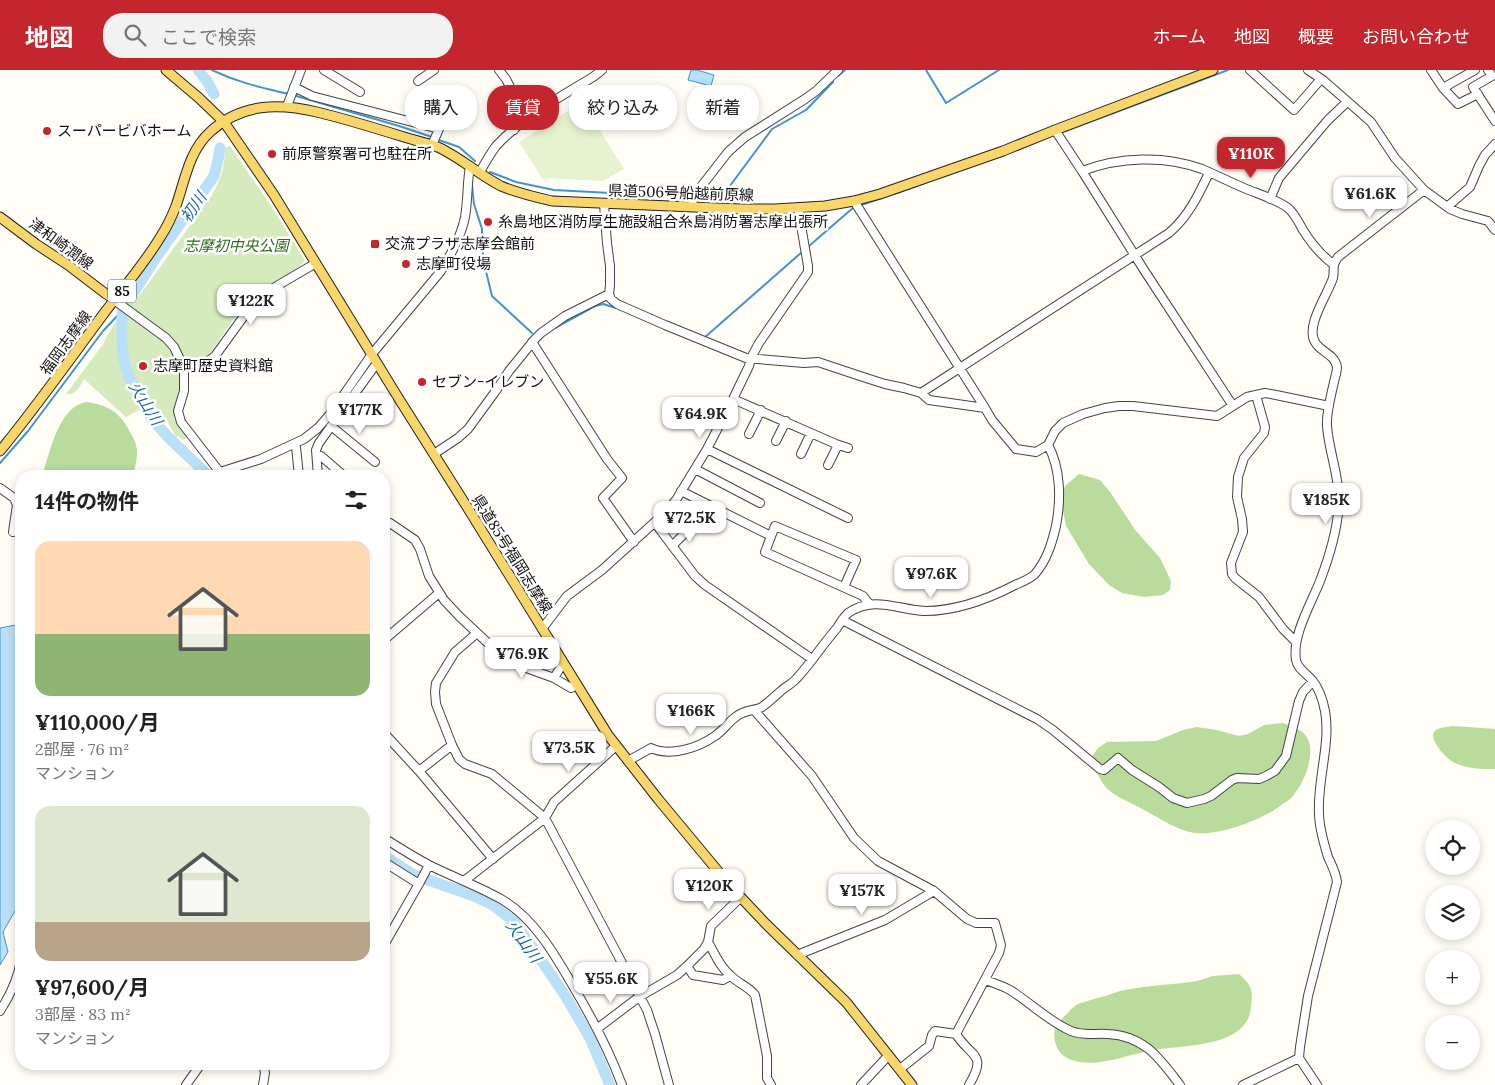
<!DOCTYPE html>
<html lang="ja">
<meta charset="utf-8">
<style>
body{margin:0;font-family:Lora,"Noto Sans JP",serif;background:#f2f2f2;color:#202124;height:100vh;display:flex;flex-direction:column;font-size:19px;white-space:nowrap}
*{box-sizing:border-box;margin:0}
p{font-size:16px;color:#757577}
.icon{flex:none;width:28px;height:28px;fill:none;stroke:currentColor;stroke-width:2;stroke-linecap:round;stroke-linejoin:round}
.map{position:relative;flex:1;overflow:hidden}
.side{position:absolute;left:15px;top:400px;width:375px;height:600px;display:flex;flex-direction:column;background:#fff;border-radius:20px;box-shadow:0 2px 8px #0003}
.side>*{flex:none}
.banner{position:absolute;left:405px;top:15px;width:475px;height:45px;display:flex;gap:10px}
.controls{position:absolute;left:1425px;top:750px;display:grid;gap:10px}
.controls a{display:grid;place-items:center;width:55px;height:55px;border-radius:50%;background:#fff;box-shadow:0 2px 8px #0003;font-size:25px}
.price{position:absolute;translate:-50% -42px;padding:0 11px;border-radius:10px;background:#fff;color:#222;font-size:16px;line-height:32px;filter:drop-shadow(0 1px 2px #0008)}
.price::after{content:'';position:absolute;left:50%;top:30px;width:15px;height:11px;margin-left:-8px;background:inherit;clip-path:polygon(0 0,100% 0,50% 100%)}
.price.current{background:#c4262e;color:#fff}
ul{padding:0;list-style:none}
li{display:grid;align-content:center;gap:10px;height:265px;padding:0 20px}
li span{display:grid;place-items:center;height:155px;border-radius:15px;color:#555}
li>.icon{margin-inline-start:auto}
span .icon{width:90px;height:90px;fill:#fffc;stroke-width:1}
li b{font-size:21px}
h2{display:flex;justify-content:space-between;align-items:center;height:60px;padding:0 20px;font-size:21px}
.tag{padding:0 18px;border-radius:20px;background:#fff;box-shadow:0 2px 8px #0003;font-size:18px;line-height:45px}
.tag.current{background:#c4262e;color:#fff}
header{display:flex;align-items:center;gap:30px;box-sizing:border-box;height:70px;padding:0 25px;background:#c4262e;color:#fff}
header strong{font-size:24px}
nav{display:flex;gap:28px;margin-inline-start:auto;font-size:18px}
.search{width:350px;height:45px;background:#f2f2f2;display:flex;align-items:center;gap:12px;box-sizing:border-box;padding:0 18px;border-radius:20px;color:#757577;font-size:19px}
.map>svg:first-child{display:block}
.green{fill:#d5ebbd}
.forest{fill:#b9dc9c}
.pitch{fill:#e6f2cf}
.water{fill:#b9e0f7;stroke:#3f96cf}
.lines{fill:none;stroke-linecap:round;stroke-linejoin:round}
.stream{stroke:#3f96cf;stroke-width:2}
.river{stroke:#b9e0f7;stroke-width:11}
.minor-casing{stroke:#444;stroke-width:10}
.major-casing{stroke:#222;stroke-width:11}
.minor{stroke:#fff;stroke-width:8}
.major{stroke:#f9d66b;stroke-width:9}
.poi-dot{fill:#c4262e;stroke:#fff;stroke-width:2}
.labels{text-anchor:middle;stroke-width:5;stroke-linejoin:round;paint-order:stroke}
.shield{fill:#fff;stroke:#585858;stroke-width:1}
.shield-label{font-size:14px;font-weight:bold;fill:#111}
.poi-label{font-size:15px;fill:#111;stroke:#fff;text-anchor:start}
.street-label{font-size:15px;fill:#111;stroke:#fff}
.park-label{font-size:15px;font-style:italic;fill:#2f6b1f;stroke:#fff}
.water-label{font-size:16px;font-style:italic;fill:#1768a6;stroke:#fff}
</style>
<header>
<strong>地図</strong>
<div class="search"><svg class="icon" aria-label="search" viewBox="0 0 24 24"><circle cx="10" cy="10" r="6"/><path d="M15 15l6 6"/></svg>ここで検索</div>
<nav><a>ホーム</a><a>地図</a><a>概要</a><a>お問い合わせ</a></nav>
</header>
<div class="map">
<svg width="1495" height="1015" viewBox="0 0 1495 1015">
<rect width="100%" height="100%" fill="#fffdf5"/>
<path class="green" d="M230,76L275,142L304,189V192C291,206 271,210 257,222C238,239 224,264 209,285L204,290L182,305L177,351L187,367L183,370L178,366L176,367L167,351L163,350L152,333L126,347L84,309C80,317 75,326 66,324L104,273C108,260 129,234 140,225L212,125C221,109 225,96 225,78Z"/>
<path class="forest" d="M86,332C109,335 121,343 131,364C133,367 135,371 136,375C139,385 135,397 133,406H42C50,383 58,337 86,332Z
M1079,404L1100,410L1110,422L1136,461L1160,488L1171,511L1170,520L1163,525L1144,527L1122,523L1109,515L1089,494L1066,456L1060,425L1066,415Z
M1283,653C1291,656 1301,659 1306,666C1317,680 1305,711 1295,723C1293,727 1288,731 1284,733C1265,749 1220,766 1195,763C1178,761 1161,749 1146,741C1134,734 1112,726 1104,715C1099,708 1095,699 1091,692L1093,685L1098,678L1107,672L1156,671L1183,660L1197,657L1217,660L1239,666L1248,664L1264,655Z
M1453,656L1495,659V699C1482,699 1468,699 1455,693C1448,690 1429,671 1434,662C1437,657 1448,657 1453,656Z
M1239,904C1252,916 1253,919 1251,937C1248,978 1183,975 1153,980C1130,984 1102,996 1079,992C1069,990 1059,985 1056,975C1051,959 1057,953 1068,943C1070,940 1073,937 1076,935C1082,932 1089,931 1094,929C1103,927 1111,924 1120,921C1142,916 1167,915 1191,912C1199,911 1205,908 1213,906C1221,905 1231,905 1239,904Z"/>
<path class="pitch" d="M582,32L624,99L603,111L542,108L519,72Z"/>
<path class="water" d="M691,0H697L714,5L711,16L688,10Z
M21,554V750L20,759L21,761V834H19L3,862L8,882L0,895V558Z"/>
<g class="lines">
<path class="stream" d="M212,0C239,13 260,17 288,24
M926,0L946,33L999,0
M838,6L845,0
M293,25L399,56L432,67
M1063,62L1228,0
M436,69L459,77L475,91
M490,102L516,112L554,120L686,127
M472,116L474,134L482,159V174L484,193L492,226L532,263
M894,124L925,113
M699,130L718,132L772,59L806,40L833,12
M861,135L882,128
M809,176L854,137
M553,259L595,236L603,234L616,238
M704,268L802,182
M0,393L28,361L103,261L122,241"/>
<path class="river" d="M198,0L207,11L214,24
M209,406L169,368L152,349L137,322L129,307L124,292L122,277V241L155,189L214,106L218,90L220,78
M384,786L414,805L474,826L493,835L514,852L535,881L566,927L590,968L610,1015"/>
<g class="minor-casing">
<path id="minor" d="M324,0L360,22
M499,0L506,9L511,19L510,50L514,60
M1250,0L1294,40L1321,9
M1308,0L1323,10L1371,52L1395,88L1424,120L1450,139L1462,144L1488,151L1495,160
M1431,0L1443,18
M1475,0L1443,18L1458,34L1478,24
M1488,0L1492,6L1473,17L1495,51
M418,11L434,0
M294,17L312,26L439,59L432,75
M287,36L301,0
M1055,60L1082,101C1119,87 1164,85 1202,99C1216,105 1230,112 1244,118C1258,124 1276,129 1288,138C1295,144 1299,153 1303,160C1311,173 1321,185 1333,194
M1082,101L1144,200L1233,336
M480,102C485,93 490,84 496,76C523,47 560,27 593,7L602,0
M1270,129L1279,108L1328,50L1347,32
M854,131L985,338
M604,134L607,173L610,196V215L609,224L611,229L617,234L665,255L746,288L804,293L818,292L863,307L885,314L904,318L921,323L929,330L985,338L992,350L1016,379L1036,382L1048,375L1055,361L1063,353L1083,344L1105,338L1119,336H1133L1217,346L1247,327L1265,323L1276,325L1329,336
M692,137L693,127L728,82L745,67L805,29L816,21L838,0
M1447,137L1470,117L1479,96L1485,85L1495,74
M106,224L166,268L174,277L184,298V321L178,341L181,352L222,405
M532,272L607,389L622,408L603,428L634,472
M184,298C197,296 205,295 215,286L252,235L275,217L316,193
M921,323L1169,163C1188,147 1198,126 1209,103
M1256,325L1265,357L1264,363L1244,388L1238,407L1237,427L1242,449L1243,462L1231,493L1232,504L1235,508L1259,527L1283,559L1296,572
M733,329L836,374L848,378
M331,356L375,392
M749,364L761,340
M776,371L786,351
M294,374L296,377L299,406
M707,379L848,448
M434,384L458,368L468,359L495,322L509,301L535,269L541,263L565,246L609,224
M801,384L811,363
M317,386H321L344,406
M828,395L838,375
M695,399L760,433
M213,406L220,402L261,389L304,369L318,358L331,343L372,284L441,201C451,184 461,167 465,147C468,130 467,113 470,96
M318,406L316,380L319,373L374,297L378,295
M0,418L14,428L17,435L13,462
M681,421L771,466
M384,451L390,453L415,470L420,479L429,506L444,530L459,546L507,591L554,608L571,618L576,615
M655,453L695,506L705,515L812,589
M672,476L693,455
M844,517L856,490L775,456L765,482L863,526L869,534
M842,550L1037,649L1053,660L1100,699L1104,700L1118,688L1132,700L1159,717L1173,728L1187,733L1204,729L1211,726L1232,710L1237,708L1259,709L1266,706L1275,701L1286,686L1299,631L1303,622L1313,611
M542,559L567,526L602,500L667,441L676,430L707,379L733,329L749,296L751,288L759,273L808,202V196L798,138
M477,563L455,582L436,613L435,622L436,634L452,675L459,689L465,694L492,704L545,748L647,940L655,964L669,1015
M384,570L439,523
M554,608L563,593
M754,640L812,706L854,768L878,791L934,821L967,849L976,853H995L1001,875L999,883L956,964
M384,663L419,701L493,789
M628,691L651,678C670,687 698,678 715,666C723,661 729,651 737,646C744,640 754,641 762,637C769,632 775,626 782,620C787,616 793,613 797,608C811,593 823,574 837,558C840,553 844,547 848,543C874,525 898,540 925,541C957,541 988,529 1015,515C1022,512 1030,509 1035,504C1047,490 1052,473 1056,456C1061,430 1061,399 1048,375
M419,701L452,675
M384,768C398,777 414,787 429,795C453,807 478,816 501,829C534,848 555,885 573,916C592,948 609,980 622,1015
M384,792L419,814
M464,811L545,748L554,732L616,676
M21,865L20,874L21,883
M708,872C715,884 720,897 730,905C737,913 748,916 755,925L767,986V1008L771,1015
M384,875L420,812L429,795
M797,885L885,850L934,821
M687,896L693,905L723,910L730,906
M985,910C994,913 1003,916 1010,920C1031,933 1048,951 1071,961C1083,966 1095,963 1108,964C1145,966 1160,989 1180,1015
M0,941C11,924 18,909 21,890
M598,958L639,927L677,905L687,896L704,879L708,872L711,856L740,828
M900,999L929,976L932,965L935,961L956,964C971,988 988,983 969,1015
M186,1015L201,994
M263,1015L265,1003L263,994
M861,1015L888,986
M1243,1015L1299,988
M1317,1015L1299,988L1300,977L1308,926L1337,812C1336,803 1332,796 1328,787C1324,774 1319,757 1319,743C1317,711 1331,673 1325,641C1323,631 1319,618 1312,610C1307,604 1297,598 1296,590C1292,565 1311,534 1320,511C1330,485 1338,459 1339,431C1339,405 1329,382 1327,356C1326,342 1331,326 1334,312C1335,307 1337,302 1337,297C1335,284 1320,282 1315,272C1305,256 1328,224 1333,208C1335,199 1331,197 1338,187L1424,120"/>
</g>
<g class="major-casing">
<path id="major" d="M166,0L199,28L224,52L274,125L399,329L469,440L608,665L658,729L732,818L766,854L846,932L912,1015
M0,147L36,174L68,195L106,224
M0,381C37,336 70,289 105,242C124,217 145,193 161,166C167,157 172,146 176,136C185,110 189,81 210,62C241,33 279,33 317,42C346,49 375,58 404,67C416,71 429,73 440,78C462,89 480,105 501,116C517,123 535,127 552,131L741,139H775L825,136L854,131L880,124L1003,81L1055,60L1213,0"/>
</g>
<use href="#minor" class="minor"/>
<use href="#major" class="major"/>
</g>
<g class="poi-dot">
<circle cx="47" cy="61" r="5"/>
<circle cx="272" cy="84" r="5"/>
<circle cx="488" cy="152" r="5"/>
<rect x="370" y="169" width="10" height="10" rx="2.5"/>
<circle cx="406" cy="194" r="5"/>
<circle cx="143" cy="296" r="5"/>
<circle cx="422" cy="312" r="5"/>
</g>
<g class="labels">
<rect class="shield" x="108" y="209.5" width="28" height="23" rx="4"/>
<g class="shield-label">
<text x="122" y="226">85</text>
</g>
<g class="poi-label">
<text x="57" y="66">スーパービバホーム</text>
<text x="282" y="89">前原警察署可也駐在所</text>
<text x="498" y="157">糸島地区消防厚生施設組合糸島消防署志摩出張所</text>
<text x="385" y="179">交流プラザ志摩会館前</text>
<text x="416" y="199">志摩町役場</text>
<text x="153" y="301">志摩町歴史資料館</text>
<text x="432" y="317">セブン-イレブン</text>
</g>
<g class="street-label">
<text transform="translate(681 123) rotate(2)" y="5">県道506号船越前原線</text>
<text transform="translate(61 174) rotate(36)" y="5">津和崎潤線</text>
<text transform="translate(66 273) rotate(-54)" y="5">福岡志摩線</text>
<text transform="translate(512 484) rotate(58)" y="5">県道85号福岡志摩線</text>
</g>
<g class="park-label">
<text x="236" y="181">志摩初中央公園</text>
</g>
<g class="water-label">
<text transform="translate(193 137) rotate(-56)" y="6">初川</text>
<text transform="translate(146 333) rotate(58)" y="6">火山川</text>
<text transform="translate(524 871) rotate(54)" y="6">火山川</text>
</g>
</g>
</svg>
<div class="controls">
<a><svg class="icon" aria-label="locate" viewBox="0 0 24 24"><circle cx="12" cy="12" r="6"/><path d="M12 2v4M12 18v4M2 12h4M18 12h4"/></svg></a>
<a><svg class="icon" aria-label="layers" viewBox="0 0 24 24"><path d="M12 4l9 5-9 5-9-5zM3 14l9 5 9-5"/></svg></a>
<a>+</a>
<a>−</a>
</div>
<b class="price current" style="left:1251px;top:109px">¥110K</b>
<b class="price" style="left:1370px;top:149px">¥61.6K</b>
<b class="price" style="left:251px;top:256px">¥122K</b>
<b class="price" style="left:360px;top:365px">¥177K</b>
<b class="price" style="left:700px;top:369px">¥64.9K</b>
<b class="price" style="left:1326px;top:455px">¥185K</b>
<b class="price" style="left:690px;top:473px">¥72.5K</b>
<b class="price" style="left:931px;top:529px">¥97.6K</b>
<b class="price" style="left:522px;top:609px">¥76.9K</b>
<b class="price" style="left:691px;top:666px">¥166K</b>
<b class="price" style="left:569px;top:703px">¥73.5K</b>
<b class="price" style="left:709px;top:841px">¥120K</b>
<b class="price" style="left:862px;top:846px">¥157K</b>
<b class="price" style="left:611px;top:934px">¥55.6K</b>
<div class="banner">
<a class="tag">購入</a>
<a class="tag current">賃貸</a>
<a class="tag">絞り込み</a>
<a class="tag">新着</a>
</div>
<section class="side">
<h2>14件の物件<svg class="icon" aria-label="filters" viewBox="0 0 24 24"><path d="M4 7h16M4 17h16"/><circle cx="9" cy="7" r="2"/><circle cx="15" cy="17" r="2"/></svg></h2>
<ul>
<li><span style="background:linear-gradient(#ffd9b3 60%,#8fb573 0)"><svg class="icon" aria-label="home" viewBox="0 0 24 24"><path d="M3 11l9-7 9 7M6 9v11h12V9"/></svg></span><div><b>¥110,000/月</b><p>2部屋 · 76 m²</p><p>マンション</p></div></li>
<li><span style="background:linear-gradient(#dfe7d0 75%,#b9a48a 0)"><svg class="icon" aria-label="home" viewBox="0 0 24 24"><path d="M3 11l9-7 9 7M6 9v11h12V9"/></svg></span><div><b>¥97,600/月</b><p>3部屋 · 83 m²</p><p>マンション</p></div></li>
</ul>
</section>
</div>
